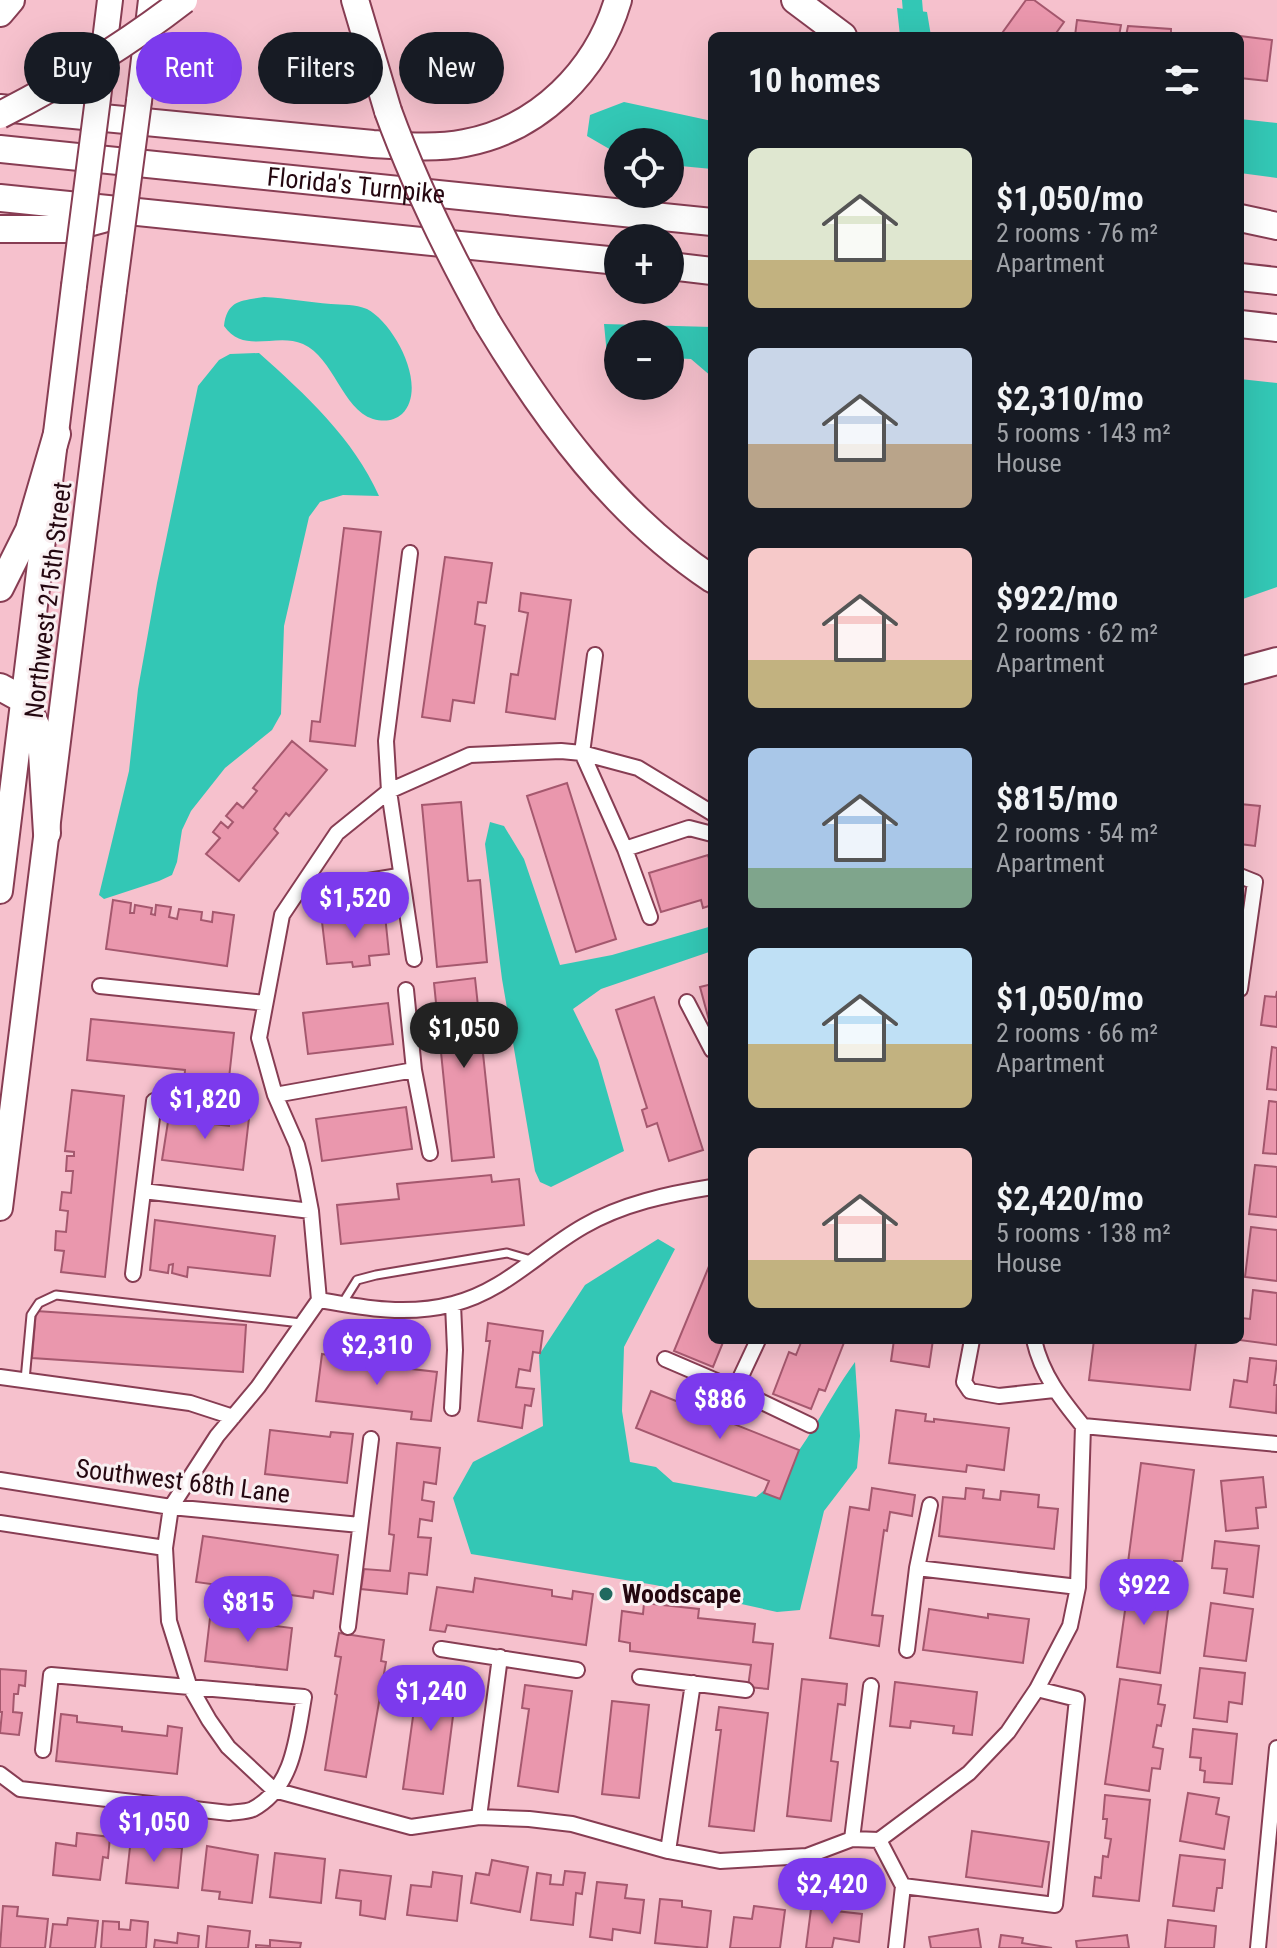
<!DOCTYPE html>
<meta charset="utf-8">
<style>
body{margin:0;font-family:"Roboto Condensed",sans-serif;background:#242831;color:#f1f3f6;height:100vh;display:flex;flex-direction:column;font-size:30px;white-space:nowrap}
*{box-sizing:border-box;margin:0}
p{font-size:26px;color:#9ea1a6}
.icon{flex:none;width:44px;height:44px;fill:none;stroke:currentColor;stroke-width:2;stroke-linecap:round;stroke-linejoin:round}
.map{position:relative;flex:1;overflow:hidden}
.drawer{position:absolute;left:708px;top:32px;width:536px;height:1312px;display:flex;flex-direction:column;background:#171b24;border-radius:12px;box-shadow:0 8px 32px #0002}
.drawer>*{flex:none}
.hud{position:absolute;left:24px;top:32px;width:564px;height:72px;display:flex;gap:16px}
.tools{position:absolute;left:604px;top:128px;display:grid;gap:16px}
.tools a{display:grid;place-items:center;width:80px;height:80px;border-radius:50%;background:#171b24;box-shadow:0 8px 32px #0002;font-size:40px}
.price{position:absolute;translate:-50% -68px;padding:0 18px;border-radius:28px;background:#7c3aed;color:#fff;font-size:26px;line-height:52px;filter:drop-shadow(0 2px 4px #0008)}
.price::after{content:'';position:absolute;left:50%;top:48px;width:24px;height:18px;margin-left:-12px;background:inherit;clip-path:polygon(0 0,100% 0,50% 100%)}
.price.on{background:#222;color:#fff}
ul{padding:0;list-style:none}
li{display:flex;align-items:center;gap:24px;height:200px;padding:0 40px}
li span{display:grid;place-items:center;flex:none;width:224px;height:160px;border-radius:12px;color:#555}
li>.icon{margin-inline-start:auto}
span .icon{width:96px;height:96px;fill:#fffc;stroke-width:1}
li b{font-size:34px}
h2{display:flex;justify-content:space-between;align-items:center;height:96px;padding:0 40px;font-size:34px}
.tag{padding:0 28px;border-radius:36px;background:#171b24;box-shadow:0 8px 32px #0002;font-size:28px;line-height:72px}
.tag.on{background:#7c3aed;color:#fff}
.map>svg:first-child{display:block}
.water{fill:#33c7b5}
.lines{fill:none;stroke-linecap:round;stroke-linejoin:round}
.canal{stroke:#33c7b5;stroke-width:20}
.building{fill:#ea97ad;stroke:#a5586e;stroke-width:2}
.service-casing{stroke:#873d53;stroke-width:11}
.minor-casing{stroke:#873d53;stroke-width:18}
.primary-casing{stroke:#873d53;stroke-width:28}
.motorway-casing{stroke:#873d53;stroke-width:30}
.service{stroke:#fff;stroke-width:7}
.minor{stroke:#fff;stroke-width:14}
.primary{stroke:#fff;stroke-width:24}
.motorway{stroke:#fff;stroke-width:26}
.primary-bridge-casing{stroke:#873d53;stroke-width:28;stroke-linecap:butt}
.motorway-bridge-casing{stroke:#873d53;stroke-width:30;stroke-linecap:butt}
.primary-bridge{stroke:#fff;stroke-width:24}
.motorway-bridge{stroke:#fff;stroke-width:26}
.poi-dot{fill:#20695f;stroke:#f9eff1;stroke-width:3}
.labels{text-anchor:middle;stroke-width:6;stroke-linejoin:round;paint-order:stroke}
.street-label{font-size:26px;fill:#240710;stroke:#f9eff1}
.poi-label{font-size:26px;font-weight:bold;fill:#240710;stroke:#f9eff1;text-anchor:start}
</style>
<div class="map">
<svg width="1277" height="1948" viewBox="0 0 1277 1948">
<rect width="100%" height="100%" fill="#f6c1cd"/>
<path class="water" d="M897,8L927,12L931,36H900Z
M624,102L712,121V169L670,165V142H618V154L587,136L590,115Z
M1240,119L1277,123V178L1240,173Z
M264,297C286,298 308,302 331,304C343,305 355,304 367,309C394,323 429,387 402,414C394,421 384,422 373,419C342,409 334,358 303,344C276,332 244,355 224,326C227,300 241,301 264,297Z
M604,324L712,327V377L691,359L670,358V334H618V356L607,355Z
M259,353C305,394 354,439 379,496L343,495L320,502L309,517L284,626L281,714L272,730L225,768L191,811L182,830L177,862L172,875L159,881L104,899L99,895L129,771L138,689L157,583L198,386L219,360L230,354Z
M1240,379L1277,383V587L1240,600Z
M490,822L504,826L524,859L560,965L612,955L712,926V951L601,989L573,1009L598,1060L624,1151L551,1187L540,1182L535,1171L502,979L485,844Z
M658,1239L675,1249L624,1347L622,1411L630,1462L656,1467L673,1482L756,1497C801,1463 822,1407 855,1362L860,1436L857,1468L824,1511L800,1610L777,1612L655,1585L471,1554L453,1498L473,1462L543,1426L539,1355L585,1285Z"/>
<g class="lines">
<path class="canal" d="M912,0L915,36"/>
</g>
<path class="building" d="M1026,0H1034L1064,22L1054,36H1000Z
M1077,20L1121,25L1119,36H1075Z
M1128,26L1171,29V36H1126Z
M1240,36L1272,40L1267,81L1240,78Z
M344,528L381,532L355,746L310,741L312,721L320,722Z
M445,557L492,563L486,603L478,602L475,624L485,626L474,703L453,700L450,721L422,717Z
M521,593L571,600L555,719L506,712L511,674L518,675L528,613L519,611Z
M292,741L327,770L289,816L286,813L274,829L278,833L239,881L206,854L220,838L213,832L221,822L228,828L233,822L226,816L237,803L243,808L257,791L253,788Z
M567,783L616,939L576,952L527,796Z
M461,802L468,881L480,880L487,962L437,967L422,805Z
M1240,804L1260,806L1255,846L1240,844Z
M708,855L712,869V905L703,908L701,900L661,912L649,873Z
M113,900L131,903L130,913H134L135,905L152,908L151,914L155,915L156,905L171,907L169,917L177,919L179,909L202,912L201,920L212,922L213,912L234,915L227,966L106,949Z
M385,915L389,954L369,956L370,965L353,967L352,962L327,964L322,922Z
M475,978L494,1157L452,1161L434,983Z
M712,984V1023L710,1024L700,987Z
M1277,991V1027L1261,1025L1265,996L1276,997Z
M654,997L703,1150L669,1161L657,1123L647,1127L642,1110L647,1108L616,1010Z
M388,1003L393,1044L308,1054L303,1013Z
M91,1019L234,1033L228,1087L184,1083L185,1070L87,1060Z
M1272,1047L1277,1048V1090L1267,1089Z
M72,1090L124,1096L105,1277L61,1272L64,1251L55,1250L56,1231L66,1232L68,1211L60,1210L62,1192L71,1193L73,1171H66L67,1156H74V1152L65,1151Z
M1269,1101L1277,1102V1154L1263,1153Z
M406,1107L412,1149L322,1161L316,1119Z
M170,1109L207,1114L204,1123L229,1126L230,1116L249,1118L243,1170L162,1160Z
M1255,1165L1277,1167V1217L1249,1214Z
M491,1175L492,1182L519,1179L524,1225L341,1244L337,1205L399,1199L397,1184Z
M155,1220L275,1236L270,1276L188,1267L187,1277L172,1273L173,1264L169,1265L168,1273L150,1270Z
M1251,1227L1277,1230V1281L1245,1277Z
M712,1259V1340H724L713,1367L674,1351Z
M1253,1290L1277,1293V1345L1239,1340L1242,1318L1250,1319Z
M36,1311L246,1325L243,1372L32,1358Z
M488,1323L543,1331L540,1353L533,1352L530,1371L519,1369L516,1387L534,1389L531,1406L525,1405L522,1428L478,1421L490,1341H486Z
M802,1340H845L825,1391L819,1389L811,1409L773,1394L789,1352L796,1355Z
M894,1340H933L929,1367L891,1361Z
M1094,1340H1168L1196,1343L1190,1390L1089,1380Z
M322,1354L343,1357V1361L437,1372L431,1421L411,1419L412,1412L316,1401Z
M1250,1358L1277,1361L1274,1385H1277L1276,1413L1230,1407L1234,1380L1247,1382Z
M651,1391L799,1450L780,1499L764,1493L769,1481L636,1428Z
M896,1410L926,1414L925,1421L934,1422V1419L1009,1428L1004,1470L967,1465L966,1472L889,1463Z
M270,1430L330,1437L331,1432L353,1434L347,1483L265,1474Z
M397,1443L440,1448L436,1484L424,1482L422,1500L434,1502L432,1521L420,1519L418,1537L431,1538L427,1575L409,1573L407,1594L361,1589L364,1569L390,1571L394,1535L389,1534Z
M1141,1463L1194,1470L1182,1561H1174L1172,1575L1127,1570Z
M1263,1477L1266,1507L1256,1508L1258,1528L1226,1531L1221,1481Z
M872,1488L915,1495L912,1516L890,1512L887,1531L884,1530L872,1615L883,1616L879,1646L830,1638L850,1507L869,1510Z
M966,1488L984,1490L983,1498L1000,1500L1001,1491L1039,1495L1038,1507L1058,1509L1054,1549L939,1536L943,1497L965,1499Z
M203,1536L338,1555L333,1594L314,1591L313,1598L196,1582Z
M1215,1541L1259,1546L1253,1597L1224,1593L1227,1569L1212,1568Z
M475,1578L552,1590V1596L572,1599L573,1591L593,1594L586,1645L447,1625L445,1632L430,1630L437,1587L473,1592Z
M1129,1582L1171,1587L1160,1673L1117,1667Z
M644,1603L699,1609L698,1618L755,1624L753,1642L773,1644L768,1689L748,1687L751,1665L630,1651V1643L619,1641L622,1611L643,1614Z
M1211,1603L1253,1609L1246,1661L1204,1656Z
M929,1609L988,1618V1614L1029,1619L1023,1663L923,1650Z
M210,1618L292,1628L287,1670L205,1661Z
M339,1633L384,1640L381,1661L386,1662L366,1777L325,1770L337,1695L335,1694L341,1657L335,1656Z
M1200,1668L1245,1673L1242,1704L1229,1702L1227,1722L1194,1718Z
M0,1669L26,1671L25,1686L19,1685L18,1694H14L13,1712L22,1713L19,1735L0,1733L2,1712H0Z
M419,1673L463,1678L461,1699L450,1697L448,1715L453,1716L443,1794L403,1789Z
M802,1679L847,1684L845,1705L838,1704L831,1761L838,1762L831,1821L787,1816Z
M1120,1679L1161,1685L1158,1704L1165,1705L1161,1726L1157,1725L1153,1747L1163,1749L1160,1769L1152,1768L1149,1791L1105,1784Z
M895,1682L977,1692L972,1735L953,1733L954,1726L911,1721L910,1728L890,1726Z
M525,1685L572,1691L558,1792L518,1786L529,1709L522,1708Z
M612,1701L649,1705L639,1798L602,1794Z
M719,1707L768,1713L754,1831L709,1826L721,1730H716Z
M61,1714L77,1716V1722L122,1727V1731L167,1736L168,1726L182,1728L177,1774L56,1761Z
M1193,1729L1237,1734L1232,1784L1204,1782L1205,1771L1200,1770L1201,1758L1190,1757Z
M1188,1793L1219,1798L1216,1814L1229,1817L1224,1849L1180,1841Z
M1105,1795L1150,1800L1139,1901L1093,1896L1095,1877L1101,1878L1103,1856L1108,1857L1111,1839L1105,1838L1107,1819H1103Z
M972,1831L1049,1842L1042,1887L966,1877Z
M77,1833L110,1837L108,1858L103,1857L100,1880L53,1875L56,1843L76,1846Z
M131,1838L160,1841V1846L182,1848L178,1888L126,1883Z
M207,1846L258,1855L252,1903L219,1899L220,1892L202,1890Z
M275,1853L325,1859L321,1903L270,1897Z
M1180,1855L1225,1860L1222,1888H1217L1214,1911L1173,1906Z
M492,1860L528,1867L520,1912L471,1903L476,1873L489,1875Z
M340,1870L391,1876L385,1919L360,1915L361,1901L336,1898Z
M565,1871L585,1873L582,1894L576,1893L573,1925L531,1920L537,1873L551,1875L550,1884L563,1885Z
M433,1872L462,1876L457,1921L407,1915L411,1885L431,1887Z
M597,1882L627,1885L625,1898L644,1900L640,1933L613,1929L612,1940L590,1937Z
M660,1899L682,1901V1907L711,1911L707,1948L655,1943Z
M812,1901L837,1904L836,1911L862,1914L859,1942L834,1938L832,1948H806Z
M3,1906L18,1907L17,1916L48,1919L45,1948H0Z
M754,1906L785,1910L780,1948H730L734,1917L752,1919Z
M68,1918L98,1921L95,1948H50L53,1924L67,1925Z
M131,1920L148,1922L146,1948H101L103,1921L119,1922V1929L130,1930Z
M1168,1920L1216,1926L1214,1948H1165Z
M208,1926L250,1931L248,1948H206Z
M978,1929L981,1948H931L929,1937Z
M178,1933L199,1936L198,1948H154L155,1940L177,1943Z
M1001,1935L1023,1938L1022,1943L1052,1948H999Z
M1127,1935L1129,1948H1077L1076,1941Z
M270,1940L301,1943L300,1948H256V1945L270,1946Z"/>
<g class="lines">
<g class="service-casing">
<path id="service" d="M303,884L322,885L401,872
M342,1304L357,1280L376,1275L507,1253L531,1260
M25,1380L31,1315L39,1303L56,1295L301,1323"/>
</g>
<g class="minor-casing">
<path id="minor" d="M410,553L386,741L389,791L414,959
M595,655L582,753L625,849L650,917
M712,813L638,768L582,753L561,751L470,755L389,791L337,833L282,915L259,1038L275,1095L297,1145L303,1169L311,1211L319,1300L258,1387L217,1436L171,1507L165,1548L169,1621L189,1685L209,1720L228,1747L274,1790L411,1827L479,1817L529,1819L572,1824L668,1851L720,1861L807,1856L852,1839L879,1840L969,1773L1008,1732L1037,1689L1070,1626L1078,1587L1083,1426
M625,849L689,828L712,834
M1240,876L1255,882L1240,989
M100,986L265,1003
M406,990L414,1070L430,1153
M687,1002L712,1050
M275,1095L414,1070
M143,1191L311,1211
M133,1274L154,1101
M319,1300C364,1308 407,1316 453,1304C505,1291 538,1252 584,1226C622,1204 668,1194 712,1187
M972,1340L964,1382L970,1391L999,1396L1054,1390
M1034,1340C1042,1375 1061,1399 1083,1426
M665,1359L735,1389L810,1425
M0,1377L190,1403L233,1417
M735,1389L758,1340
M452,1408L455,1350L453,1304
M1083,1426L1277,1444
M0,1480L171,1507L360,1525
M0,1523L165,1548
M917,1568L1078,1587
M348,1627L371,1439
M441,1649L577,1670
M907,1650L917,1568L930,1505
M640,1677L746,1690
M0,1774L20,1789L229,1813C236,1812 247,1812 253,1809C294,1787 297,1736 304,1697L51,1675L43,1750
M479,1817L500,1657
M852,1839L871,1686
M879,1840L903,1886L896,1948
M668,1851L693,1683
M903,1886L1055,1905L1077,1699L1037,1689
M1258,1948L1277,1748"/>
</g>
<g class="primary-casing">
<path id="primary" d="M98,98L110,0
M139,101L151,0
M0,891L74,286
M0,1208L114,290"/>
</g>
<g class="motorway-casing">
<g id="motorway">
<path d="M355,0L388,111"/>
<path d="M795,0L843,36"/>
<path d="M0,13L11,0"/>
<path d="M0,108L373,144C404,146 435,149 465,143C539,129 597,71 618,0"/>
<path id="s1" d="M0,149L712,222"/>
<path d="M0,198L618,261"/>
<path d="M1240,218L1277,226"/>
<path d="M0,229H66L103,219"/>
<path d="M670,266L712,271"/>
<path d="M1240,277L1277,281"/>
<path d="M487,322C547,421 615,514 712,579"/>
<path d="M1240,324L1277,328"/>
<path d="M0,588L29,530L57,434"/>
<path d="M1240,671L1277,661"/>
<path d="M0,687L24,700L41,736L47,833"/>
</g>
</g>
<use href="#service" class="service"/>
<use href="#minor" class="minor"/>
<use href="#primary" class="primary"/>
<use href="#motorway" class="motorway"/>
<g class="primary-bridge-casing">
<path id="primary-bridge" d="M74,286L98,98
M114,290L139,101"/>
</g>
<g class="motorway-bridge-casing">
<path id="motorway-bridge" d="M388,111C415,185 449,254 487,322
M0,115C65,82 126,45 184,0"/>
</g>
<use href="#primary-bridge" class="primary-bridge"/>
<use href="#motorway-bridge" class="motorway-bridge"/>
</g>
<circle class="poi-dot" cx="606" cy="1594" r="8"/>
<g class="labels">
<g class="street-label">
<text dy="9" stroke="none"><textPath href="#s1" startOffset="358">Florida's Turnpike</textPath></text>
<text transform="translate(48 600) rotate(-83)" y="9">Northwest 215th Street</text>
<text transform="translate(183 1481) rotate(7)" y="9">Southwest 68th Lane</text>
</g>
<g class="poi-label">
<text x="622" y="1603">Woodscape</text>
</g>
</g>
</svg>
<div class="tools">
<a><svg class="icon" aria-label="locate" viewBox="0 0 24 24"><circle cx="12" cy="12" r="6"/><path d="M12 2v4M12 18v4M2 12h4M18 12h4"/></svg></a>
<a>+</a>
<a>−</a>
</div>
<b class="price" style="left:355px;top:940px">$1,520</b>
<b class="price on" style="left:464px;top:1070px">$1,050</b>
<b class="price" style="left:205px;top:1141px">$1,820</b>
<b class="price" style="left:377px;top:1387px">$2,310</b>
<b class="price" style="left:720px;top:1441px">$886</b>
<b class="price" style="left:1144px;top:1627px">$922</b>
<b class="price" style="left:248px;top:1644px">$815</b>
<b class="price" style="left:431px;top:1733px">$1,240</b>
<b class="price" style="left:154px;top:1864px">$1,050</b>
<b class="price" style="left:832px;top:1926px">$2,420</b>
<div class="hud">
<a class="tag">Buy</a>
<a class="tag on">Rent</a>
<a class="tag">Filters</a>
<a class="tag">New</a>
</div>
<section class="drawer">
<h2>10 homes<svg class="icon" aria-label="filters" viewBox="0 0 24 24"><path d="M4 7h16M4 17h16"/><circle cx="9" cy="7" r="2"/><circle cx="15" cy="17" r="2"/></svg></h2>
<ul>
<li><span style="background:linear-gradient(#dfe7d0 70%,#c2b280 0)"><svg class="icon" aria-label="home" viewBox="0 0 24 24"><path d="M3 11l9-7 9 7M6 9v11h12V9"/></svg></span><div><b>$1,050/mo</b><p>2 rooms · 76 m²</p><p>Apartment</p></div></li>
<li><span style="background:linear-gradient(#c9d6e8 60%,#b9a48a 0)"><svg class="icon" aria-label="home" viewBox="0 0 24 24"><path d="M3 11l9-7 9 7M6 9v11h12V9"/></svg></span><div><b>$2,310/mo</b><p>5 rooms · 143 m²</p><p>House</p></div></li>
<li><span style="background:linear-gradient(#f6c9c9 70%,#c2b280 0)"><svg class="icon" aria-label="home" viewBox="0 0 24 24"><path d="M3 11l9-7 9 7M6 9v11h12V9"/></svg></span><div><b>$922/mo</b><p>2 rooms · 62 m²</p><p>Apartment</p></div></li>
<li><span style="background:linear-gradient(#a9c7e8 75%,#7fa58c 0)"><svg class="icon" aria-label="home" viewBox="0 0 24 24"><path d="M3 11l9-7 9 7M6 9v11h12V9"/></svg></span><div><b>$815/mo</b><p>2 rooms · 54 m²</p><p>Apartment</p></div></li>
<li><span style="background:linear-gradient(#bfe0f5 60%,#c2b280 0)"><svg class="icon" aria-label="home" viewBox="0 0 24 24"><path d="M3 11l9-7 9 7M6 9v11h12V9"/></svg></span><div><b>$1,050/mo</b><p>2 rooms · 66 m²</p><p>Apartment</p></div></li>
<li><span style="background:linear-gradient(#f6c9c9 70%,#c2b280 0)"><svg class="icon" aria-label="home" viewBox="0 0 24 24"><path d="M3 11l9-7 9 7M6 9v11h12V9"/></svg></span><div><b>$2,420/mo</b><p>5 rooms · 138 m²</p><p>House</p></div></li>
</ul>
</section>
</div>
